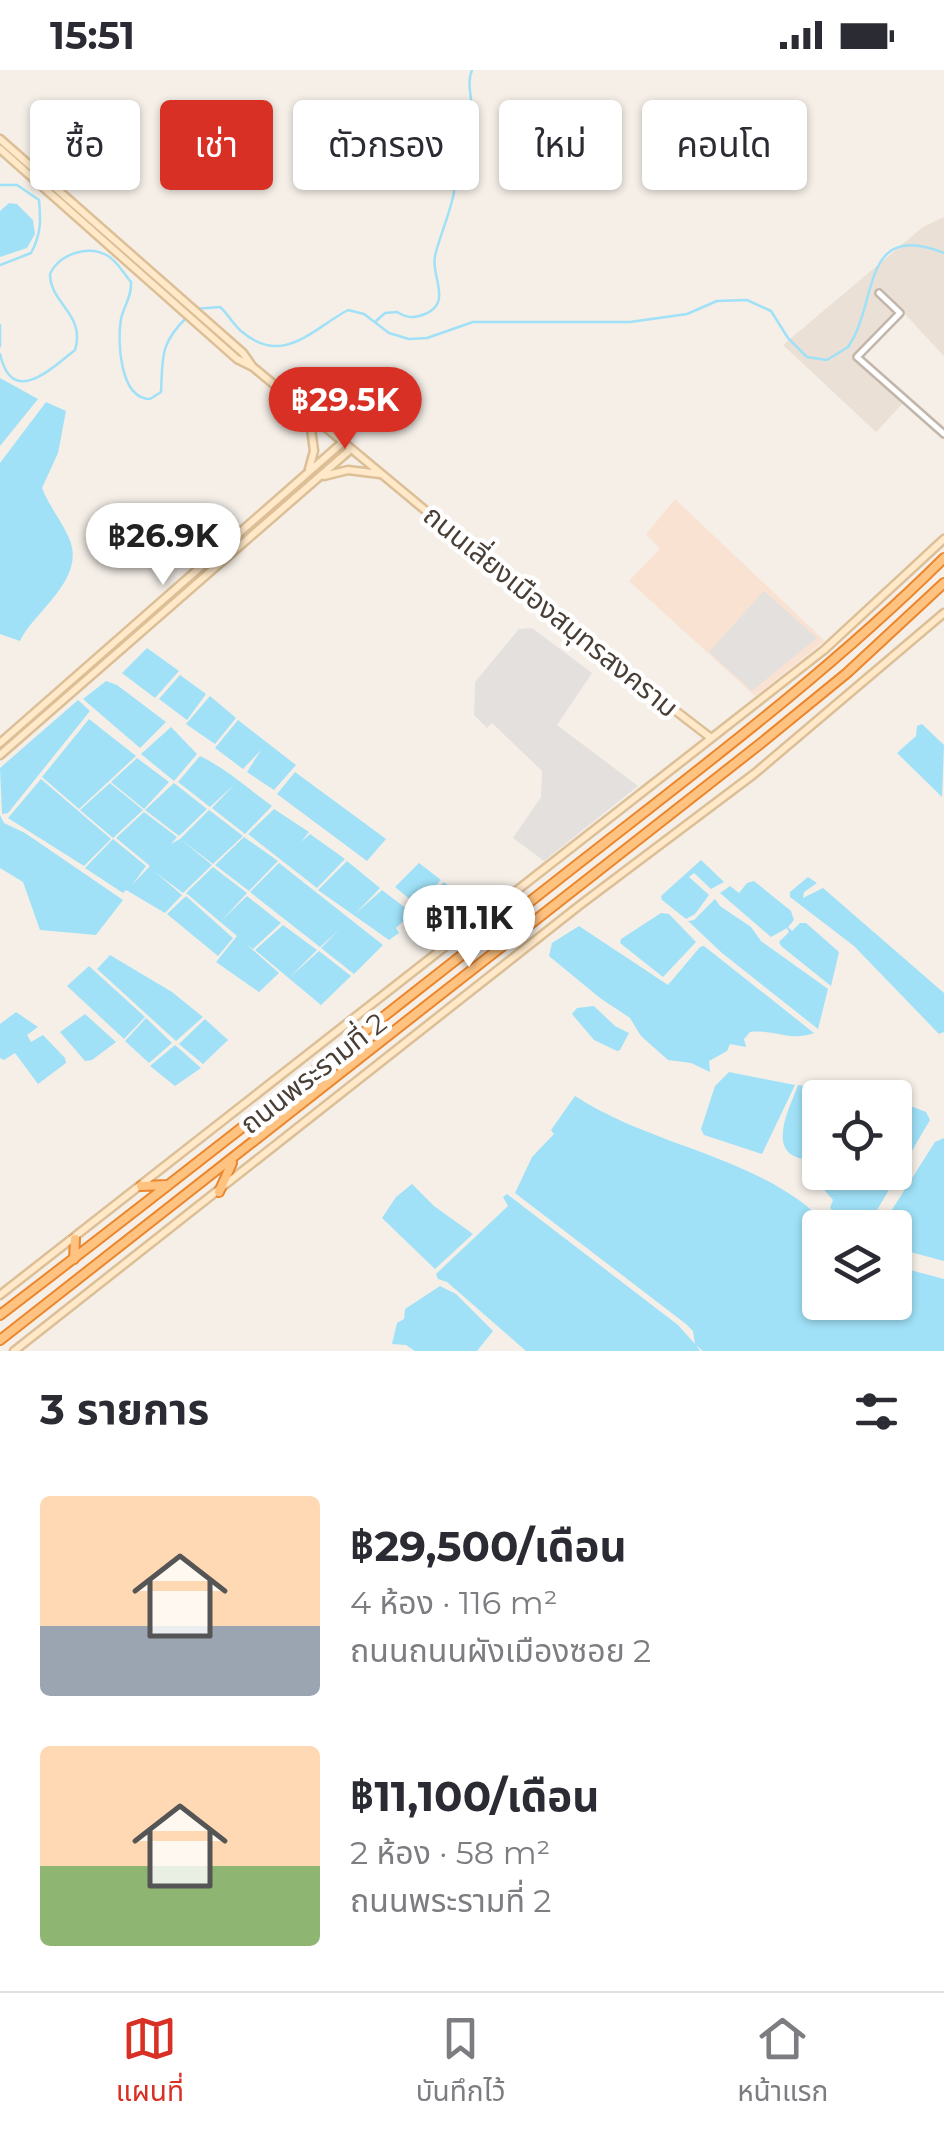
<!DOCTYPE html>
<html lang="th">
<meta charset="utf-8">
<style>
body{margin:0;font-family:Montserrat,"Noto Sans Thai",sans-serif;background:#f2f2f3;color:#2b2b33;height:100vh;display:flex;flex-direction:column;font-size:38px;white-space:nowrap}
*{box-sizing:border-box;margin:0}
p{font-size:32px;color:#7c7c81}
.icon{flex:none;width:55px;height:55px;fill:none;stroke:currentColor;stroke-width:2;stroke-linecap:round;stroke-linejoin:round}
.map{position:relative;height:1281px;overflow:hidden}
.details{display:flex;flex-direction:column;background:#fff;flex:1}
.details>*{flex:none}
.banner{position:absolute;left:30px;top:30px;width:885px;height:90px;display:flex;gap:20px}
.tools{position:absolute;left:802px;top:1010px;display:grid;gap:20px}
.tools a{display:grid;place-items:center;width:110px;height:110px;border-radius:10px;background:#fff;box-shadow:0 2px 8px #0004;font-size:50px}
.price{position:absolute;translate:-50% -85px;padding:0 22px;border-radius:35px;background:#fff;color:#222;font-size:32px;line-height:65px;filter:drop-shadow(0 2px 5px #0008)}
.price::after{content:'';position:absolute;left:50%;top:60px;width:30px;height:22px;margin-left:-15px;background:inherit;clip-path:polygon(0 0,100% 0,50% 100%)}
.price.on{background:#d93025;color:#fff}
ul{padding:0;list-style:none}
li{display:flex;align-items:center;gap:30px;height:250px;padding:0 40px}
li span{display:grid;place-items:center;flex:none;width:280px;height:200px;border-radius:10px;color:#555}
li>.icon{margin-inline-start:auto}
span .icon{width:120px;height:120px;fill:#fffc;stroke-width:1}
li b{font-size:42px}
h2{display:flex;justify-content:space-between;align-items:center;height:120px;padding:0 40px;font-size:42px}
.tag{padding:0 35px;border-radius:10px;background:#fff;box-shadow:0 2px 8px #0004;font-size:35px;line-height:90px}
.tag.on{background:#d93025;color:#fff}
.status{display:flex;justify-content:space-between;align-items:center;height:70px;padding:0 50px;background:#fff;direction:ltr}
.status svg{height:28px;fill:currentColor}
.tabs{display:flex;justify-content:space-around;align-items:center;height:140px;border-top:2px solid #e1e1e2;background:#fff;font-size:28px;color:#7c7c81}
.tabs a{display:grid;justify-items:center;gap:5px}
.tabs .on{color:#d93025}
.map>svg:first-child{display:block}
.residential{fill:#eae0d6}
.commercial{fill:#f9e2d2}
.parking{fill:#e4e0dd}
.water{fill:#a0e1f7}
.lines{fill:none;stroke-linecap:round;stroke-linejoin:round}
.stream{stroke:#a0e1f7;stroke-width:2.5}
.minor-casing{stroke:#c2b6aa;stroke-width:10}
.secondary-casing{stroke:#dcbf96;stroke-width:11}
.trunk-casing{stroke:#eb862d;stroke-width:12}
.minor{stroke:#fff;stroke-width:5}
.secondary{stroke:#ffe9c9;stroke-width:6}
.trunk{stroke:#ffc381;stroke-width:8}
.labels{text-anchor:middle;stroke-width:9;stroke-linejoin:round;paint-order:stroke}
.street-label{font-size:28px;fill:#4a3f36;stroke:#fff}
</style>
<div class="status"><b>15:51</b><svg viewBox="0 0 49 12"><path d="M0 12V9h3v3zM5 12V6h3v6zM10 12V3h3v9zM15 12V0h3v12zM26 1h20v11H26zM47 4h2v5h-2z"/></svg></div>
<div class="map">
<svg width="944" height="1281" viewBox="0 0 944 1281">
<rect width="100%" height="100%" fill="#f5efe8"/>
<path class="residential" d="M944,147V286L902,241L854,291L903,333L876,362L783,275L923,157Z"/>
<path class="commercial" d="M675,429L825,571L755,626L629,511L660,479L646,464Z"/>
<path class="parking" d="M764,521L817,568L752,621L709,582Z
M532,558L592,603L557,655L638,716L544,791L513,768L541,727L542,701L492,653L487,658L474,645L475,612L519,559Z"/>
<path class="water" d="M9,133L17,134L33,150L35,164L27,178L0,187V141Z
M0,308L38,329L0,376Z
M46,332L66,341L58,383L42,418C49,436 61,450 69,468C87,509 35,540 20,571L0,564V393Z
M147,578L179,601L155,628L122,603Z
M180,605L206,624L187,650L159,629Z
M106,611L117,615L166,652L140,678L83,629Z
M210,626L236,648L215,674L186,654Z
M78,630L90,641L8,743L2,744L0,698Z
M89,649L136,686L79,739L42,707Z
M238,650L296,695L274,720L247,702L261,680L243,699L215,678Z
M922,654L944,675L942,727L897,683L916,666L917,656Z
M171,657L197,684L174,711L141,684Z
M200,686C227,699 248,719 272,736L245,764L212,738L235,714L210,737L178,712Z
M137,688L169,712L144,739L111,712Z
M295,702L386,769L367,791L277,724Z
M41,709L111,769L84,796L8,748Z
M110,713L143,740L113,768L80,740Z
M174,713L207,739L179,766L145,740Z
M274,739L309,762L301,772L310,764L345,789L317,818L248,764Z
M209,740L243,766L213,794L180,769Z
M144,742L177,767L171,774L180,769L212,795L183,823L155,802L182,825L165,843L126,820L123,823L85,798L113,769L146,796L132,815L150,796L116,768Z
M0,745L4,753L25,763L123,830L96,865L40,860L23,812L0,798Z
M244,767L278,791L249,821L215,795Z
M701,790L724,812L711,819L694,803L689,807L709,825L695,844L686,849L662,830L661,826Z
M347,791L380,818L355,844L382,820L412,843L396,858L399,863L389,870L318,820Z
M279,793L383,875L354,904L321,878L339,860L320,877L250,822Z
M419,793L441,810L417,835L395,817Z
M213,797L247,823L222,850L247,826L281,853L253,879L246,874L279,903L259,922L216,892L237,866L186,823Z
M808,807L817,813L804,822L803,828L823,818L944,923V962L939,964L854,876L790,827V822Z
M754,811L791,841L794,850L788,857L792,861L800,853H806L839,882L831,916L781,876L779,872L789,862L787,858L771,867L720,823L730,816L739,823L747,813Z
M444,812L468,831L444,854L423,838L422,833Z
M186,826L233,868L218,886L167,844Z
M715,829L720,836L751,857L761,871L828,919L818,959L722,883L688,851L694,850Z
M661,843L669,844L696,872L663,907L620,873L621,869Z
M283,855L317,880L289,908L319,881L351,906L321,935L255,880Z
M579,856L668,915L700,877L704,876L814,963C790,972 777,959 750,962L744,969L746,977L730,974L727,981L709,991L710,1002L691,993L668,990L641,966L630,948L600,928L549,886L552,873Z
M110,885L172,922L203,947L176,971L97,899Z
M89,896L145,947L124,969L67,916Z
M594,936L615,956L629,963L620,980L617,981L594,970L572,944L577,938Z
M16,942L38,957L27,965L31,972L43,965L65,988L66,993L38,1014L15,983L4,990L0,988V954Z
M85,944L116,972L92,990L85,991L60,962Z
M146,948L172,973L149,993L125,971Z
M205,949L228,970L203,994L179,974Z
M175,975L201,998L175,1016L150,996Z
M729,1002L795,1015L762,1084L704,1065L701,1059L715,1016Z
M842,1011L841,1027L820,1028V1074L810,1090C763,1087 789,1040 798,1015L830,1019Z
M575,1026C659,1080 761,1085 830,1157L820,1158V1232H895V1196L944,1209V1281H703L696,1275L700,1281H526L447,1212L438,1209L436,1204L508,1136L503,1127L507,1124L678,1255L695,1274L693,1261L686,1254L515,1123L532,1087L554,1064L551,1060Z
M895,1030L926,1042L930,1050L870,1152L851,1153L852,1145L843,1141V1150L830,1138L833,1130L818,1113L823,1103L895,1102Z
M944,1068V1191L895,1178V1158L881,1157L935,1072Z
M412,1114L434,1136L473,1164L435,1199L382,1148L396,1127Z
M440,1216L456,1224L493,1261L477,1281H415L406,1275L392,1274L397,1253L404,1249L405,1239Z"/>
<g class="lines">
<path class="stream" d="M0,115H17L39,130C41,150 41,165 31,183L0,195
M194,239L220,237C228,244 233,254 241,261C283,297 311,260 348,240L364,244L389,263L409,269L427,268L473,252H630L687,244L717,231L747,230L771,241L788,268L807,287L827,290L848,277L853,269C877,225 864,151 944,183
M375,252L385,243L397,242C405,247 410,248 419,246C456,236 430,206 435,186C437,174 456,127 454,119C453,112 448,104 447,97C457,78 468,64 471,42C473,27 466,14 472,0
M0,255V276
M0,284C12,338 52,298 75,280C86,244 50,234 50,204C59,184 89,174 108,186C117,191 124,204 131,212C132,227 124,235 121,249C117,272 120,329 150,329L161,322C163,288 159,275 186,248"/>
<g class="minor-casing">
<path id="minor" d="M879,223L900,243L857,287L944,364"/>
</g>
<g class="secondary-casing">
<path id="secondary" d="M0,69L243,283L252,296
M0,79L237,289L253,297L556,549L711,668
M309,399L314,381L309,344
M324,406L348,400L380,404
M0,673L343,372
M0,685L351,379
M0,1225L824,580L944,469
M14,1281L580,835L754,704L944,543"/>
</g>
<g class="trunk-casing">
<path id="trunk" d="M141,1116L167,1115
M219,1122L232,1093
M74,1189L75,1169
M0,1245C186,1103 370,957 555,812C687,708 824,607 944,488
M0,1270L760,674L847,603L944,513"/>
</g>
<use href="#minor" class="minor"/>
<use href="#secondary" class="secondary"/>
<use href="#trunk" class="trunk"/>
</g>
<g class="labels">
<g class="street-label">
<text transform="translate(551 541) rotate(39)" y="10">ถนนเลี่ยงเมืองสมุทรสงคราม</text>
<text transform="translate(313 1003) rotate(-38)" y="10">ถนนพระรามที่ 2</text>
</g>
</g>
</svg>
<div class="tools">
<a><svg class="icon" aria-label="locate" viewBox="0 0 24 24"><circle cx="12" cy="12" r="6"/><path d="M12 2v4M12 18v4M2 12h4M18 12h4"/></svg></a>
<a><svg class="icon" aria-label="layers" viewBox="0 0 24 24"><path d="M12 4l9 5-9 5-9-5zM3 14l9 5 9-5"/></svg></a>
</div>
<b class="price on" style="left:345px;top:382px">฿29.5K</b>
<b class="price" style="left:163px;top:518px">฿26.9K</b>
<b class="price" style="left:469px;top:900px">฿11.1K</b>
<div class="banner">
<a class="tag">ซื้อ</a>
<a class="tag on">เช่า</a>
<a class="tag">ตัวกรอง</a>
<a class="tag">ใหม่</a>
<a class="tag">คอนโด</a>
</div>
</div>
<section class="details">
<h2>3 รายการ<svg class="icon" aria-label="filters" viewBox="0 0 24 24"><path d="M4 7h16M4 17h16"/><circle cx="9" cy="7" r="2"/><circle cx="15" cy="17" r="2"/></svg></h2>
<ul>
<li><span style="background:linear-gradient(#ffd9b3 65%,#9aa5b1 0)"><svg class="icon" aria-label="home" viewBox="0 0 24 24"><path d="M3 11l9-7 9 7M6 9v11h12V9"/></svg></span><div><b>฿29,500/เดือน</b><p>4 ห้อง · 116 m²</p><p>ถนนถนนผังเมืองซอย 2</p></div></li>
<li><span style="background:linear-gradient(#ffd9b3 60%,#8fb573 0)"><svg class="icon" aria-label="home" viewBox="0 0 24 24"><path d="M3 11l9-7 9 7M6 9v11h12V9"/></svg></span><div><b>฿11,100/เดือน</b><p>2 ห้อง · 58 m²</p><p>ถนนพระรามที่ 2</p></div></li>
</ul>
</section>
<nav class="tabs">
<a class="on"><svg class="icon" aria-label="map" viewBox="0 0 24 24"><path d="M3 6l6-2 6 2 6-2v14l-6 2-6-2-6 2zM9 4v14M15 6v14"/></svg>แผนที่</a>
<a><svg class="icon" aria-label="saved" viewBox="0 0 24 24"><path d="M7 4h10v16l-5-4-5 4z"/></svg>บันทึกไว้</a>
<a><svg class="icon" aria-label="home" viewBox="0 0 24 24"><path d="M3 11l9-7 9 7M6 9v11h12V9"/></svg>หน้าแรก</a>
</nav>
